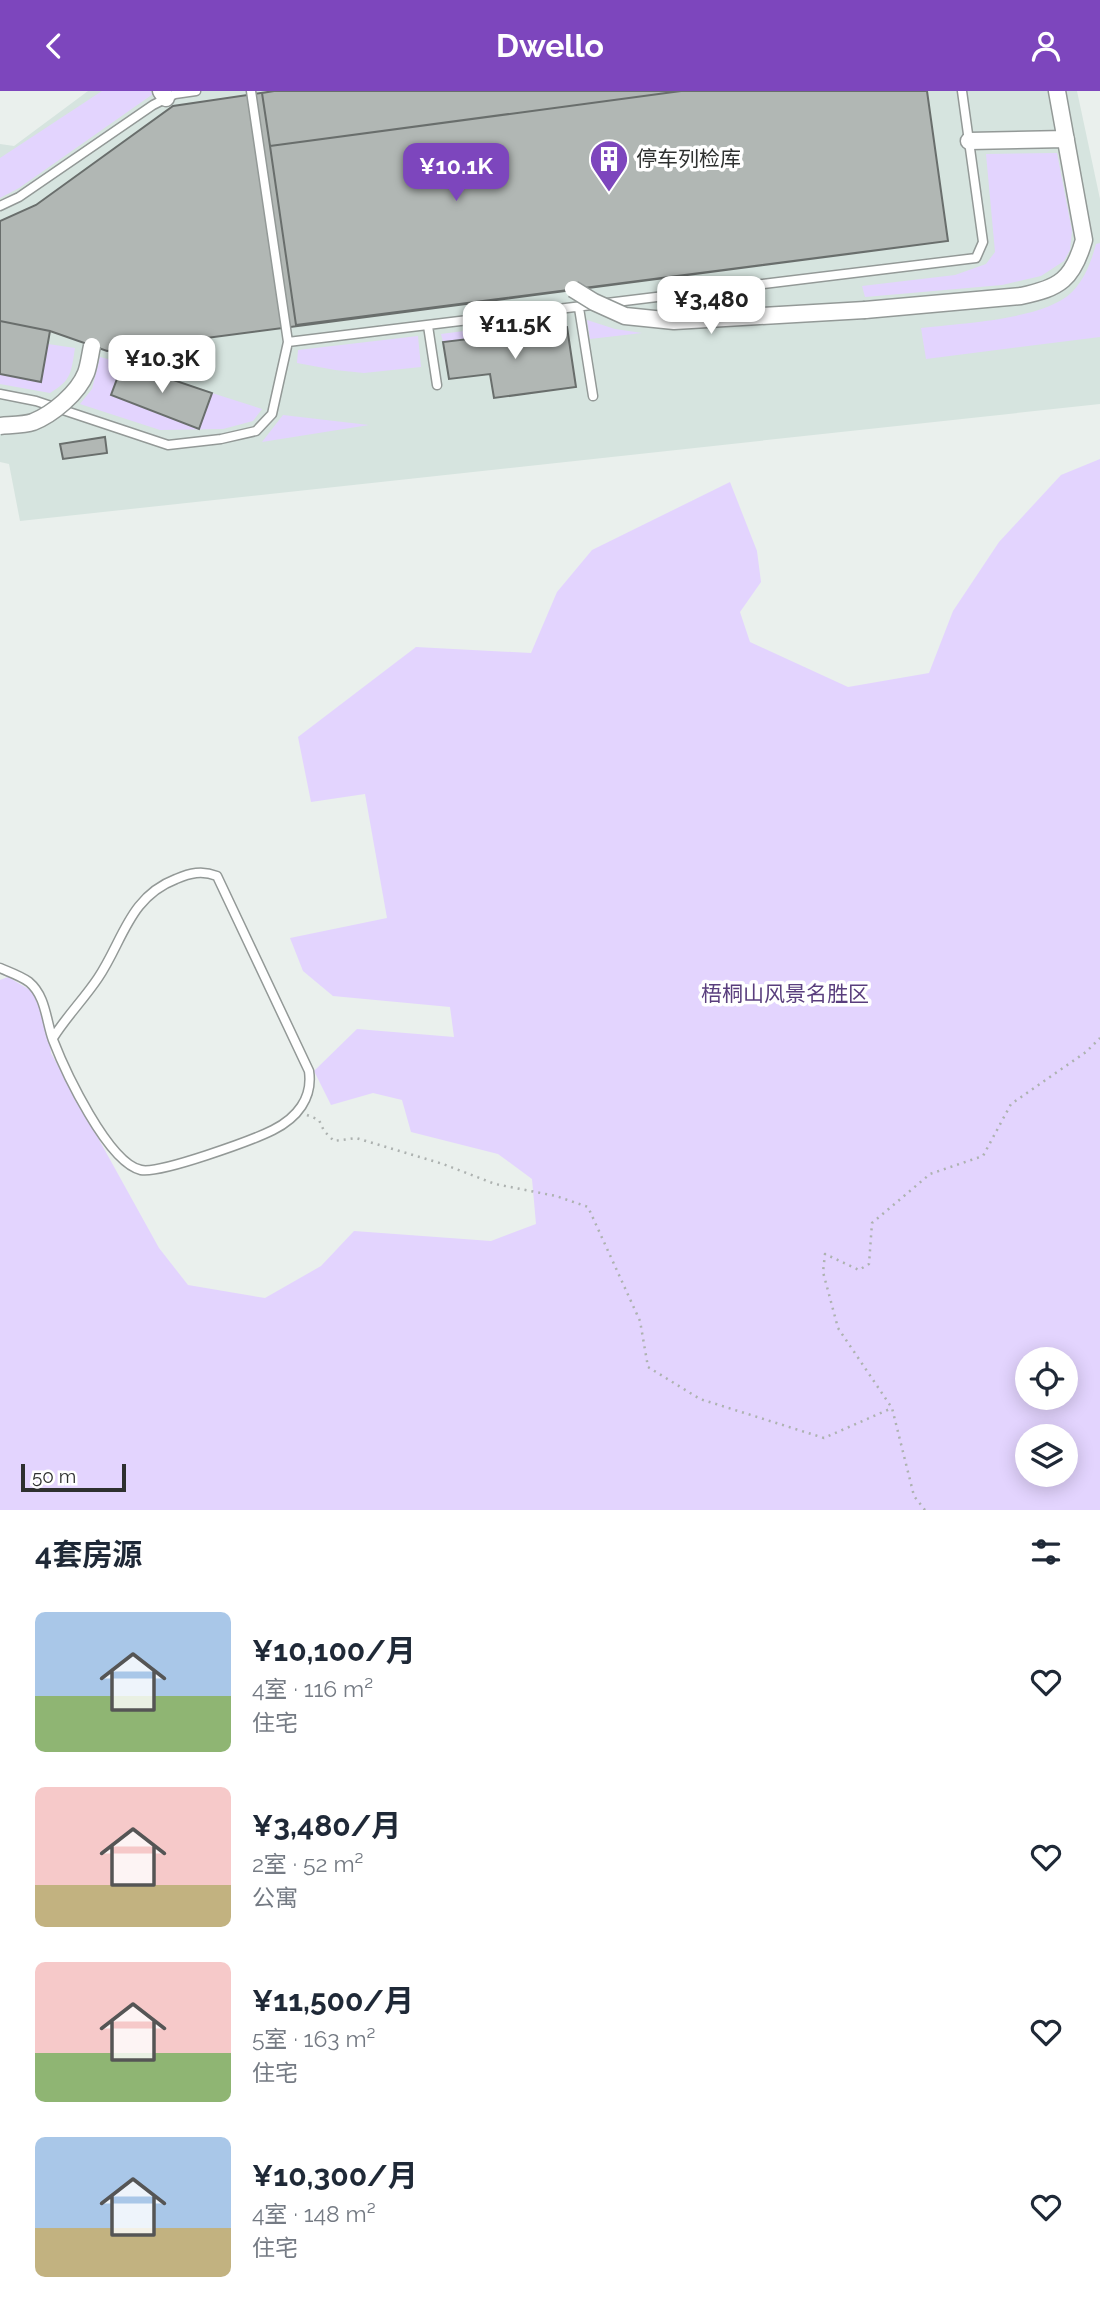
<!DOCTYPE html>
<html lang="zh">
<meta charset="utf-8">
<style>
body{margin:0;font-family:Raleway,"Noto Sans SC",sans-serif;background:#f6f6f7;color:#1f2937;height:100vh;display:flex;flex-direction:column;font-size:26px;white-space:nowrap}
*{box-sizing:border-box;margin:0}
p{font-size:23px;color:#747a83}
.icon{flex:none;width:38px;height:38px;fill:none;stroke:currentColor;stroke-width:2;stroke-linecap:round;stroke-linejoin:round}
.map{position:relative;height:1419px;overflow:hidden}
.sheet{display:flex;flex-direction:column;background:#fff;flex:1}
.sheet>*{flex:none}
.controls{position:absolute;left:1015px;top:1256px;display:grid;gap:14px}
.controls a{display:grid;place-items:center;width:63px;height:63px;border-radius:50%;background:#fff;box-shadow:0 4px 18px #0003;font-size:35px}
.scale{position:absolute;left:21px;bottom:18px;width:105px;box-sizing:border-box;padding-left:7px;border:4px solid #2e302f;border-top:0;font-size:19px;line-height:24px;white-space:nowrap;color:#2e302f;-webkit-text-stroke:5px #fff;paint-order:stroke}
.price{position:absolute;translate:-50% -60px;padding:0 16px;border-radius:14px;background:#fff;color:#222;font-size:23px;line-height:46px;filter:drop-shadow(0 2px 4px #0008)}
.price::after{content:'';position:absolute;left:50%;top:42px;width:21px;height:16px;margin-left:-10px;background:inherit;clip-path:polygon(0 0,100% 0,50% 100%)}
.price.selected{background:#7d46bd;color:#fff}
ul{padding:0;list-style:none}
li{display:flex;align-items:center;gap:21px;height:175px;padding:0 35px}
li span{display:grid;place-items:center;flex:none;width:196px;height:140px;border-radius:10px;color:#555}
li>.icon{margin-inline-start:auto}
span .icon{width:84px;height:84px;fill:#fffc;stroke-width:1}
li b{font-size:30px}
h2{display:flex;justify-content:space-between;align-items:center;height:84px;padding:0 35px;font-size:30px}
header{display:flex;justify-content:space-between;align-items:center;height:91px;padding:0 35px;background:#7d46bd;color:#fff;font-size:32px;font-weight:700}
.map>svg:first-child{display:block}
.built{fill:#d6e4df}
.green{fill:#e3d4fe;fill-rule:evenodd}
.building{fill:#b1b7b4;stroke:#696e6c;stroke-width:2}
.lines{fill:none;stroke-linecap:round;stroke-linejoin:round}
.lane-casing{stroke:#939997;stroke-width:11}
.street-casing{stroke:#939997;stroke-width:19}
.path{stroke:#adb2b0;stroke-width:2.5;stroke-dasharray:2 5;stroke-linecap:butt}
.lane{stroke:#fff;stroke-width:8}
.street{stroke:#fff;stroke-width:16}
.street-bridge-casing{stroke:#939997;stroke-width:19;stroke-linecap:butt}
.street-bridge{stroke:#fff;stroke-width:16}
.labels{text-anchor:middle;stroke-width:7;stroke-linejoin:round;paint-order:stroke}
.poi-label{font-size:21px;fill:#2e302f;stroke:#fff;text-anchor:start}
.park-label{font-size:21px;fill:#593e7d;stroke:#fff}
</style>
<header><svg class="icon" aria-label="back" viewBox="0 0 24 24"><path d="M15 5l-7 7 7 7"/></svg>Dwello<svg class="icon" aria-label="person" viewBox="0 0 24 24"><circle cx="12" cy="8" r="4"/><path d="M4 21q1-7 8-7t8 7"/></svg></header>
<div class="map">
<svg width="1100" height="1419" viewBox="0 0 1100 1419">
<rect width="100%" height="100%" fill="#eaf0ed"/>
<path class="built" d="M88,0H1077L1100,108V313L20,430L9,373L0,371V53L14,55Z"/>
<path class="green" d="M102,0H150L153,3L19,97L0,107V67Z
M1057,62L1072,140L1070,159L1064,170L1041,185L1002,194L865,206L862,195L955,184L986,173L995,161L986,63Z
M1100,152V246L926,268L921,237C961,232 1044,229 1072,201C1085,188 1091,171 1096,153Z
M565,227L567,236L443,251L441,243Z
M587,229L615,238L642,242L590,248Z
M418,245L421,276L364,282L335,279L297,272L298,259Z
M48,253L75,257C71,281 72,289 50,302L0,293V283L41,291Z
M100,266L123,272L112,304L199,338L212,302L262,318L253,330L223,338L160,339L80,313L92,298Z
M283,324L369,334L262,351Z
M1100,368V1419H0V889L8,886L47,909L51,962L159,1157L188,1194L265,1207L321,1175L354,1140L491,1150L536,1133L532,1088L498,1063L411,1041L402,1009L373,1002L331,1014L314,980L357,938L454,946L450,916L333,905L303,880L290,847L387,827L365,703L311,711L298,646L416,556L531,562L557,501L592,459L730,391L757,460L761,491L740,521L750,551L848,596L929,582L953,520L999,451L1061,384ZM1027,1269H1066V1307H1027ZM1027,1346H1066V1384H1027Z"/>
<path class="building" d="M274,0H681L270,55L262,2Z
M274,0H927L948,150L107,260L50,240L0,230V130L36,114L173,15Z
M681,0H927L948,150L296,234L270,55Z
M0,230L50,240L41,291L0,283Z
M567,236L576,296L494,307L490,283L449,288L443,251Z
M123,272L212,302L199,338L111,304Z
M105,346L107,362L63,368L60,353Z"/>
<g class="lines">
<g class="lane-casing">
<path id="lane" d="M251,0L288,251L976,167L983,151L962,0
M0,115L19,106L153,14L175,3L196,0
M579,217L593,305
M428,235L437,294
M0,303L36,310L168,354L221,348L256,340L272,323L288,251
M0,877C9,881 21,885 29,891C46,905 46,930 53,949C65,980 108,1072 141,1079C160,1083 253,1049 273,1039C297,1027 313,1007 309,980L217,785C202,779 190,782 176,788C129,806 123,850 98,887C84,908 66,926 53,947"/>
</g>
<g class="street-casing">
<path id="street" d="M161,0L166,7
M969,50L1066,48
M865,219L1021,205C1060,197 1073,188 1084,149L1057,0"/>
</g>
<path class="path" d="M307,1024L319,1029L324,1040L334,1050L356,1047L443,1073L495,1093L556,1105L588,1116L640,1230L648,1276L700,1308L824,1347L892,1317
M925,1419L914,1405L892,1317L838,1237L823,1181L825,1163L859,1179L869,1173L872,1132L930,1083L983,1065L1011,1013L1086,961L1100,947"/>
<use href="#lane" class="lane"/>
<use href="#street" class="street"/>
<g class="street-bridge-casing">
<path id="street-bridge" d="M573,198L594,211L625,225L674,230L865,219
M0,335C10,334 24,334 33,331C53,323 78,302 86,282C89,274 90,264 92,255"/>
</g>
<use href="#street-bridge" class="street-bridge"/>
</g>
<defs>
<g id="building-pin" transform="scale(2.0125)"><path d="M0 17L-7.5 6A9.5 9.5 0 1 1 7.5 6Z" fill="#7d46bd" stroke="#fff"/><path d="M-4-6H4V6H1V3H-1V6H-4ZM-2.5-4.3h1.7v1.8h-1.7ZM.8-4.3h1.7v1.8H.8ZM-2.5-1h1.7V.8h-1.7ZM.8-1h1.7V.8H.8Z" fill="#fff"/></g>
</defs>
<g fill-rule="evenodd">
<use href="#building-pin" x="609" y="68"/>
</g>
<g class="labels">
<g class="poi-label">
<text x="636" y="75">停车列检库</text>
</g>
<g class="park-label">
<text x="785" y="910">梧桐山风景名胜区</text>
</g>
</g>
</svg>
<div class="controls">
<a><svg class="icon" aria-label="locate" viewBox="0 0 24 24"><circle cx="12" cy="12" r="6"/><path d="M12 2v4M12 18v4M2 12h4M18 12h4"/></svg></a>
<a><svg class="icon" aria-label="layers" viewBox="0 0 24 24"><path d="M12 4l9 5-9 5-9-5zM3 14l9 5 9-5"/></svg></a>
</div>
<div class="scale">50 m</div>
<b class="price selected" style="left:456px;top:112px">¥10.1K</b>
<b class="price" style="left:711px;top:245px">¥3,480</b>
<b class="price" style="left:515px;top:270px">¥11.5K</b>
<b class="price" style="left:162px;top:304px">¥10.3K</b>
</div>
<section class="sheet">
<h2>4套房源<svg class="icon" aria-label="filters" viewBox="0 0 24 24"><path d="M4 7h16M4 17h16"/><circle cx="9" cy="7" r="2"/><circle cx="15" cy="17" r="2"/></svg></h2>
<ul>
<li><span style="background:linear-gradient(#a9c7e8 60%,#8fb573 0)"><svg class="icon" aria-label="home" viewBox="0 0 24 24"><path d="M3 11l9-7 9 7M6 9v11h12V9"/></svg></span><div><b>¥10,100/月</b><p>4室 · 116 m²</p><p>住宅</p></div><svg class="icon" aria-label="heart" viewBox="0 0 24 24"><path d="M12 20l-8-8c-3-5 5-10 8-4 3-6 11-1 8 4z"/></svg></li>
<li><span style="background:linear-gradient(#f6c9c9 70%,#c2b280 0)"><svg class="icon" aria-label="home" viewBox="0 0 24 24"><path d="M3 11l9-7 9 7M6 9v11h12V9"/></svg></span><div><b>¥3,480/月</b><p>2室 · 52 m²</p><p>公寓</p></div><svg class="icon" aria-label="heart" viewBox="0 0 24 24"><path d="M12 20l-8-8c-3-5 5-10 8-4 3-6 11-1 8 4z"/></svg></li>
<li><span style="background:linear-gradient(#f6c9c9 65%,#8fb573 0)"><svg class="icon" aria-label="home" viewBox="0 0 24 24"><path d="M3 11l9-7 9 7M6 9v11h12V9"/></svg></span><div><b>¥11,500/月</b><p>5室 · 163 m²</p><p>住宅</p></div><svg class="icon" aria-label="heart" viewBox="0 0 24 24"><path d="M12 20l-8-8c-3-5 5-10 8-4 3-6 11-1 8 4z"/></svg></li>
<li><span style="background:linear-gradient(#a9c7e8 65%,#c2b280 0)"><svg class="icon" aria-label="home" viewBox="0 0 24 24"><path d="M3 11l9-7 9 7M6 9v11h12V9"/></svg></span><div><b>¥10,300/月</b><p>4室 · 148 m²</p><p>住宅</p></div><svg class="icon" aria-label="heart" viewBox="0 0 24 24"><path d="M12 20l-8-8c-3-5 5-10 8-4 3-6 11-1 8 4z"/></svg></li>
</ul>
</section>
